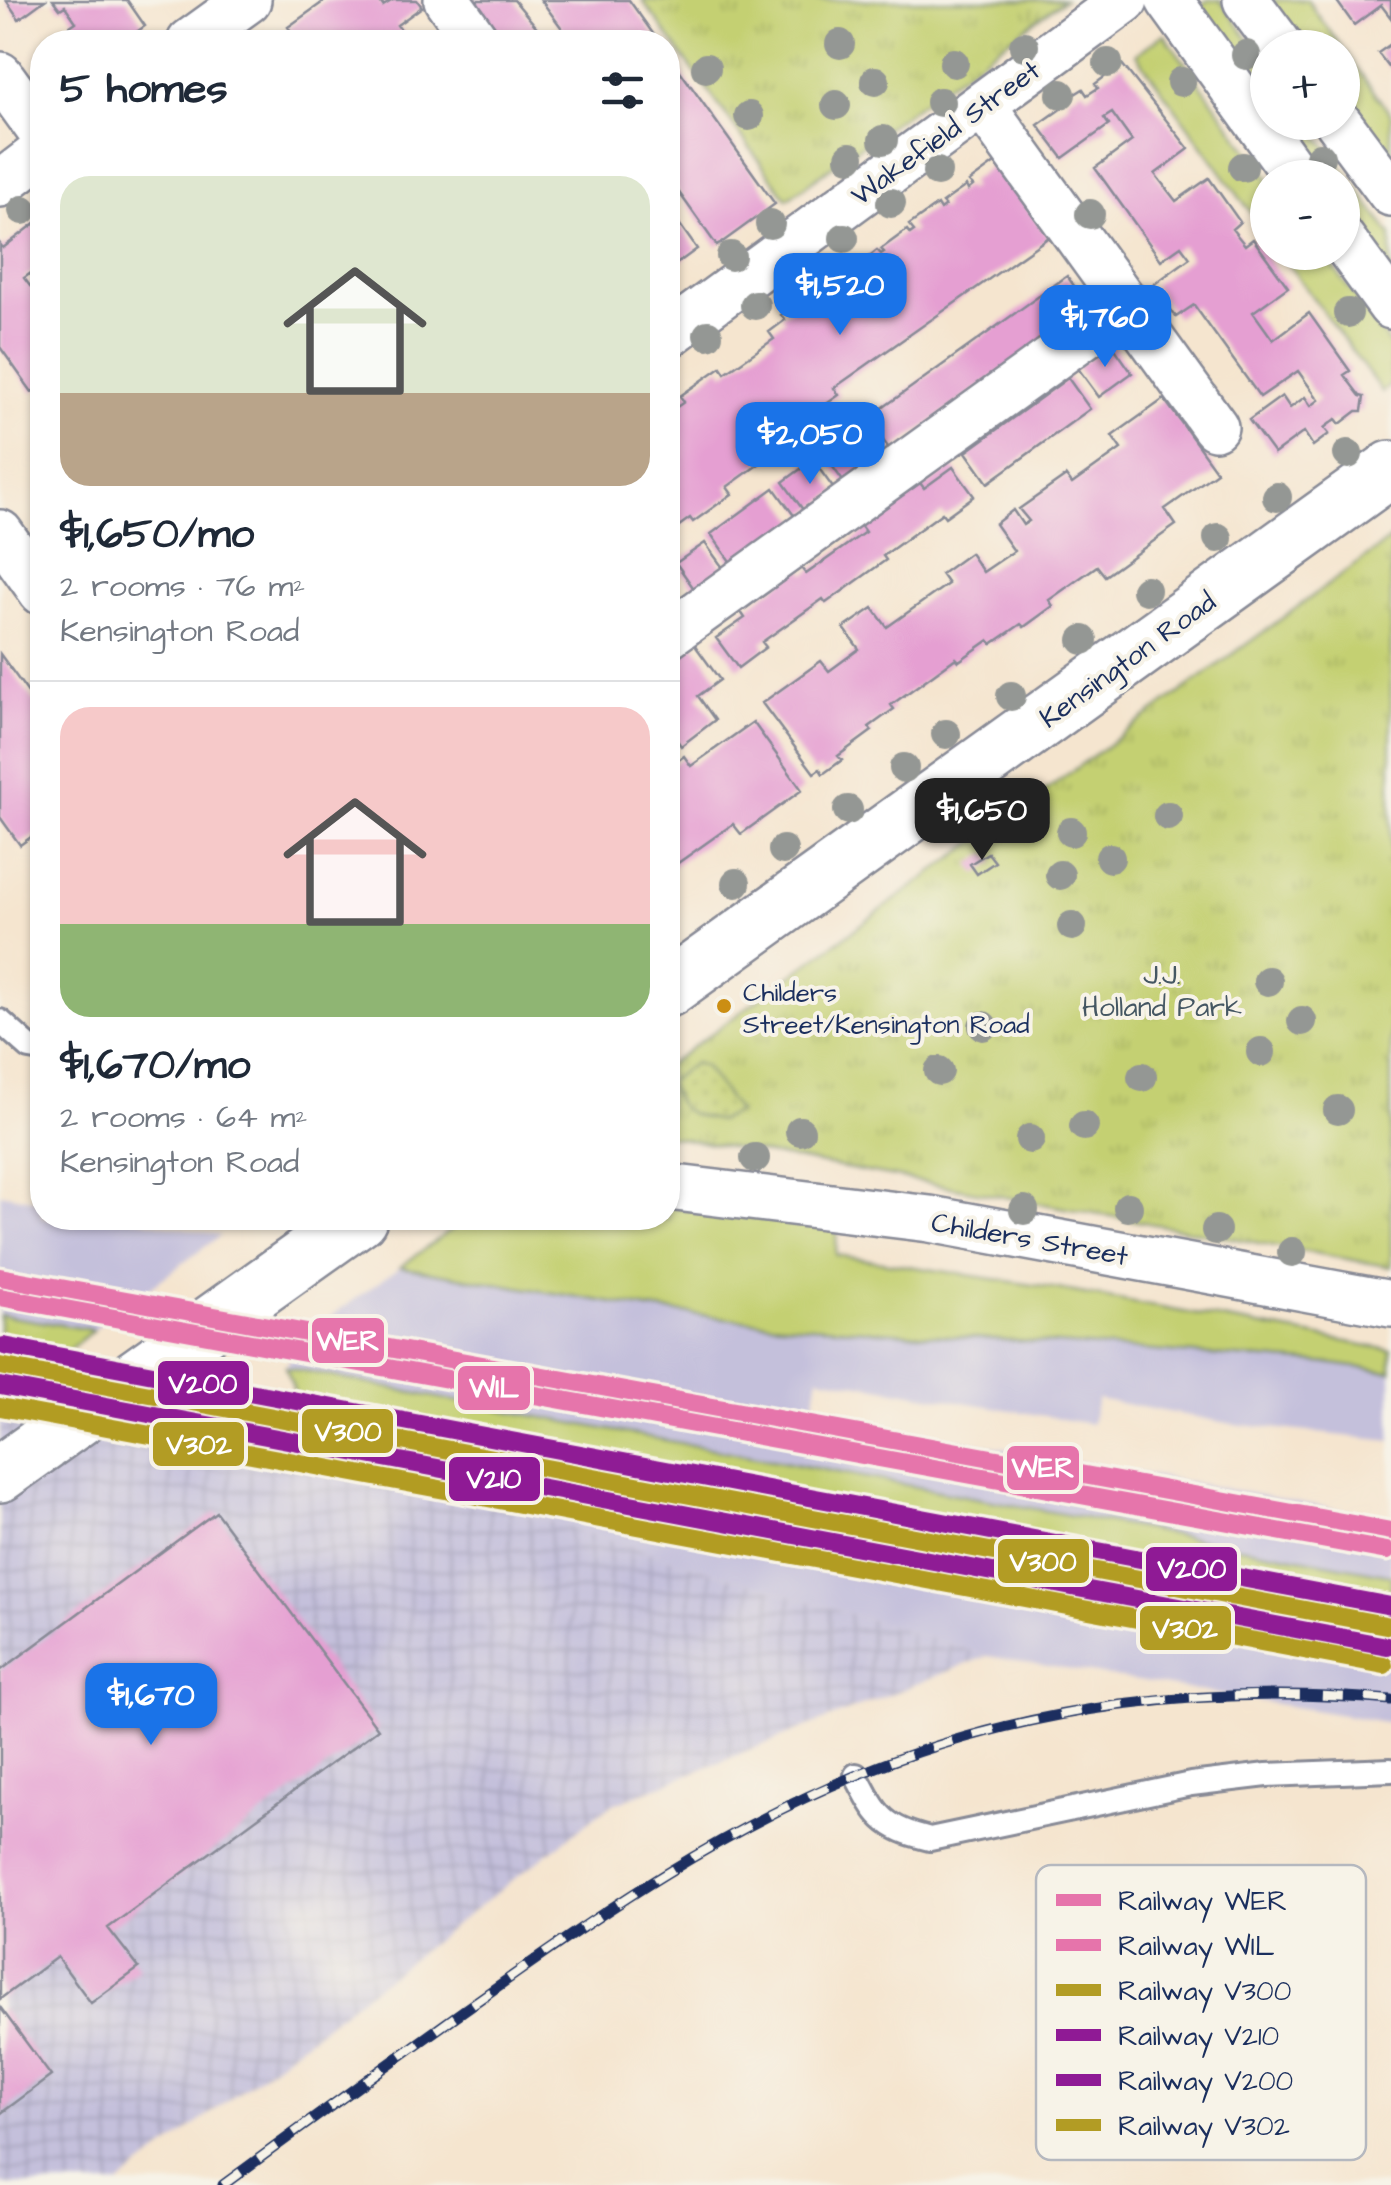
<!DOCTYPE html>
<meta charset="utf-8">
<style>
body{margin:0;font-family:"Architects Daughter",sans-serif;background:#f6f6f7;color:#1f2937;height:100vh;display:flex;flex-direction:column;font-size:38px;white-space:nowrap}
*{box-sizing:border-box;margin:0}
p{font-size:32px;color:#747a83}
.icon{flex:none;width:55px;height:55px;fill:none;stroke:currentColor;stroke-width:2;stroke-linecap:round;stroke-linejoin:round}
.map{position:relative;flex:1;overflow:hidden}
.drawer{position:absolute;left:30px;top:30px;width:650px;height:1200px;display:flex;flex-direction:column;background:#fff;border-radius:40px;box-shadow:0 2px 8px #0004}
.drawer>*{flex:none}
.fabs{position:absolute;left:1250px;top:30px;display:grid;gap:20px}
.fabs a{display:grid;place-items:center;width:110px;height:110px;border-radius:50%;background:#fff;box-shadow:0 2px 8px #0004;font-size:50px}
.price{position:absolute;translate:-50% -85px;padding:0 22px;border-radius:20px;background:#1a73e8;color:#fff;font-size:32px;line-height:65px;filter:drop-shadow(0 2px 5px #0008)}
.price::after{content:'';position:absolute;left:50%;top:60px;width:30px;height:22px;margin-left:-15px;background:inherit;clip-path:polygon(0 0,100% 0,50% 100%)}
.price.selected{background:#222;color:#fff}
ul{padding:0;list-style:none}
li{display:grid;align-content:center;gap:20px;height:530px;padding:0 30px}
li+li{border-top:2px solid #e0e1e3}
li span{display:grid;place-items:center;height:310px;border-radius:30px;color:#555}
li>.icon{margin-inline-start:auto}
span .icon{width:180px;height:180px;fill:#fffc;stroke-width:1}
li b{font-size:42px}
h2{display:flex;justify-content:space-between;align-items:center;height:120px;padding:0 30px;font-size:42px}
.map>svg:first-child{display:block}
.industrial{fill:url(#industrial-grid)}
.railway{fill:#c4c0db}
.grass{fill:#c4d072;stroke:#708068;stroke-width:2.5}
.park{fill:url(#park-tufts);stroke:#708068;stroke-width:2.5}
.garden{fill:url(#garden-dots);stroke:#708068;stroke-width:2.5}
.building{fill:#e59fd2}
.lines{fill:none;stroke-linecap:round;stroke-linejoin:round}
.lane-casing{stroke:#888a96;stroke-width:28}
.street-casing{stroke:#888a96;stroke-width:50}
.secondary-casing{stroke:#888a96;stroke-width:60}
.lane{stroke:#fff;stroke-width:22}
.street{stroke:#fff;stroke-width:45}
.secondary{stroke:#fff;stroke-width:55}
.rail-casing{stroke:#1b2f5e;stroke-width:11}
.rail{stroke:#f7f3e8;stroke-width:8;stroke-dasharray:22;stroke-linecap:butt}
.rail-1-casing{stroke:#f7f3e8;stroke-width:25}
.rail-2-casing{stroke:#f7f3e8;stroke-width:25}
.rail-3-casing{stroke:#f7f3e8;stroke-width:25}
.rail-4-casing{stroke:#f7f3e8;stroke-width:25}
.rail-5-casing{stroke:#f7f3e8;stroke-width:25}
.rail-6-casing{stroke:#f7f3e8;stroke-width:25}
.rail-1{stroke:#e674ab;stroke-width:18}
.rail-2{stroke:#e674ab;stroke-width:18}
.rail-3{stroke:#b29c24;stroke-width:18}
.rail-4{stroke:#8f1a95;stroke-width:18}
.rail-5{stroke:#8f1a95;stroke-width:18}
.rail-6{stroke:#b29c24;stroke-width:18}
.tree{fill:#949794}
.bus-dot{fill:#cb8e13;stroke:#f7f3e8;stroke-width:4}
.labels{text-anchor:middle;stroke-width:8;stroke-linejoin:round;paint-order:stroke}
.bus-label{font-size:26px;fill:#1b2f5e;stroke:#f7f3e8;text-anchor:start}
.street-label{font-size:28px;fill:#1b2f5e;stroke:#f7f3e8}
.park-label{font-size:28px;fill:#455763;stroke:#f7f3e8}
.key{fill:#f7f3e8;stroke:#b5b8bf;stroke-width:2.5}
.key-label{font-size:28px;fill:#1b2f5e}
.line-badge{stroke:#f7f3e8;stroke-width:4}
.badge-label{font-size:28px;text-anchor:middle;font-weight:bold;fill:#fff}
</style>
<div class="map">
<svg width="1391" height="2185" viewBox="0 0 1391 2185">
<defs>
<pattern id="industrial-grid" width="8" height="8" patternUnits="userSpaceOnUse" patternTransform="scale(2.5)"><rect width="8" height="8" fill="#c4c0db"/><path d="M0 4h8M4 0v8" fill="none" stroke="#a8a5be"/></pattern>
<pattern id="park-tufts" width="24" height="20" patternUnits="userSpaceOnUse" patternTransform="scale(2.5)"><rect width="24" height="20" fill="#c4d072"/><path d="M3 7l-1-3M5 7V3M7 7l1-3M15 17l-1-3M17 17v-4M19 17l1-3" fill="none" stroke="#a8b365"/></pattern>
<pattern id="garden-dots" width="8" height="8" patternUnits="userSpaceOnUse" patternTransform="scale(2.5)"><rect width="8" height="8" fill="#c4d072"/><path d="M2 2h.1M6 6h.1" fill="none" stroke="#a8b365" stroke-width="1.8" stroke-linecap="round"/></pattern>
</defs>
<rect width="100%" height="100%" fill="#f7f3e8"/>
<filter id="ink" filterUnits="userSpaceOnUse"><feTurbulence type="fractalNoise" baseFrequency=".01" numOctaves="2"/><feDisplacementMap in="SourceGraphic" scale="20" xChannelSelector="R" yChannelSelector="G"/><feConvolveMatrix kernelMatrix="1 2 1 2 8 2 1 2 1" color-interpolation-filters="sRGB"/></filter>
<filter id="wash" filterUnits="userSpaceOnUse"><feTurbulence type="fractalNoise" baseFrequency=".0048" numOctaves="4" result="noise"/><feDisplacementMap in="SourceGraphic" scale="40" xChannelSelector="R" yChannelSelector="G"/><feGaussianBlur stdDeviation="2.25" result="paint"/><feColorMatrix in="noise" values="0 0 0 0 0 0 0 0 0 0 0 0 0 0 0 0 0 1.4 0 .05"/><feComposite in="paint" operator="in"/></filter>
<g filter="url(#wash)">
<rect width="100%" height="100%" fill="#f5e5cf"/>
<path class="industrial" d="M0,1407L453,1492L987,1656L609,1806L118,2185H0Z"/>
<path class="railway" d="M0,1193L42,1201V1218H130L221,1235L93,1330L0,1315Z
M400,1267L649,1309L769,1323L1333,1364L1391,1372V1441L1233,1424L1097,1399L1091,1424L819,1377L812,1413L1391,1519V1723L987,1656L453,1492L283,1460L297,1401L286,1366L292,1356L334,1314Z"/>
<path class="grass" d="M1208,0H1220L1267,65V108L1195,9Z
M1274,0H1307L1342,48L1305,47L1272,2Z
M1164,34L1268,177L1267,235L1136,54Z
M1342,48L1391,115V166L1343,99Z
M1278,123H1309L1391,235V278L1343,212L1342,178L1318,177Z
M1280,253H1323L1391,346V385L1382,392Z
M668,1206L837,1227L836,1255L1053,1288L1391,1350V1372L1333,1364L769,1323L649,1309L400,1267L467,1218H668Z
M0,1315L93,1330L61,1356L0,1345Z
M286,1367L449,1400L1391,1575V1609L697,1483L297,1400Z"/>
<path class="park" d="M642,0H1064L787,199Z
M1391,539V1267L668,1136V1065Z"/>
<path class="garden" d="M694,1063L704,1066L738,1112L718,1121C688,1114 676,1113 669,1081Z"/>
<g id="blocks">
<path class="building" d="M6,0H45L19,19Z
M53,0H127L145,26L122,42H54L51,39L76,22L65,6L60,9Z
M326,0H379L383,6L393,0H417L422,7L397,25L410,42H299L288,27Z
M467,0H514L549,42H497Z
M541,0H629L659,42H572Z
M1336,0H1391V18L1381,5L1354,25Z
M1391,44V70L1378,53Z
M668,54L775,204L717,246L668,177Z
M1122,64L1189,149L1155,174L1176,201L1209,178L1240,222L1232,229L1245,245L1253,239L1288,287L1253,312L1273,340L1309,313L1350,371L1344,375L1360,396L1364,397L1362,411H1357L1340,424L1336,419L1324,428L1329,434L1313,446L1304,432L1274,454L1249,420L1282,396L1290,408L1305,397L1311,406L1319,400L1298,371L1260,397L1194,305L1176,317L1153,285L1190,258L1181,246L1161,260L1095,168L1132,141L1112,113L1104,118L1109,125L1063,158L1038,125L1069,103L1067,99L1083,89L1087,95L1098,88L1095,84Z
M995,163L1049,237L834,388L839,395L760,451L766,459L727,487L732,494L693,522L690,518L668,534V405L671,411L684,402L680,396L721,367L725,373L774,339L769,332L785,320L781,315L843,271L846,275L877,250L881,254L884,252L881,249L907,230L910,234L914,231L909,225L937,205L940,210L945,206L942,203L966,186L968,190L973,186L969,182Z
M668,208L697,249L668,270Z
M42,218V265L24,278L30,286L42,277V392L39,387L32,392L0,347V244L3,248Z
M1067,276L1090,308L891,451L867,419Z
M1111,343L1132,373L1099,397L1077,367Z
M1068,378L1090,409L988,483L966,452Z
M1164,399L1217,472L1165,509L1176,525L1105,576L1097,566L1049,600L1053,606L1024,627L1021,624L992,644L989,640L959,661L956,658L891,705L894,709L869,727L872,731L838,756L842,760L823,774L820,769L814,773L762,703L821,661L829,671L859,649L844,628L873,608L887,627L948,584L941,574L970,553L983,572L1014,551L995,524L1013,510L1023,525L1029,521L1019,509L1066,476L1072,484L1121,449L1112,436Z
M853,432L876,462L845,484L823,453Z
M813,460L836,492L806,514L783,482Z
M953,467L974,496L945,517L942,513L883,556L886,560L826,603L823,599L762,642L766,647L738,668L716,638L745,618L741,612L801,568L806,574L865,532L860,525L920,483L924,488Z
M774,488L798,521L734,567L711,534Z
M705,543L726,572L697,593L676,563Z
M694,644L720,680L698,696L715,720L681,746L668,727V663Z
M0,654L42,712V829L20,845L0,817Z
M753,722L802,790L741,834L733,824L668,870V768L684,756L691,766Z
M988,853L995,862L977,874L970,864Z
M216,1512L378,1729L108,1928L139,1968L91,2003L57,1957L0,1999V1671Z
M0,2007L51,2076L0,2114Z"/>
</g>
</g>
<g filter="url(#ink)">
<use href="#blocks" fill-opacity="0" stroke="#888a96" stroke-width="2.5"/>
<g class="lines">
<g class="lane-casing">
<path id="lane" d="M0,1021L30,1048L42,1050
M856,1775C877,1816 883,1828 930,1839L1191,1784L1267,1775L1391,1770"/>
</g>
<g class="street-casing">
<path id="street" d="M447,0L477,42
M1169,0L1298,178
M1246,0L1282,48
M190,42L248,0
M0,75L42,133
M983,106L1215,427
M1338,122L1391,193
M0,184L42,152
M1342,239L1391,306
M668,335L1125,0
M0,533L42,592
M668,635L1127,305
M668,1187L930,1219L1391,1304"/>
</g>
<g class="secondary-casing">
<path id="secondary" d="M668,989L1391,469
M0,1474L359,1218"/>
</g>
<use href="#lane" class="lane"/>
<use href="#street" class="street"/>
<use href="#secondary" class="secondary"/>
<g class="rail-casing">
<path id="rail" d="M223,2185C310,2121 398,2057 487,1994C603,1911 724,1829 857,1775C1026,1705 1209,1684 1391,1700"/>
</g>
<use href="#rail" class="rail"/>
<g class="rail-1-casing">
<path id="rail-1" d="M0,1277L1391,1531"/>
</g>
<g class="rail-2-casing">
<path id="rail-2" d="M0,1297L1387,1551"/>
</g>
<g class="rail-3-casing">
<path id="rail-3" d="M0,1366L1391,1626"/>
</g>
<g class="rail-4-casing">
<path id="rail-4" d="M0,1386L1387,1646"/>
</g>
<g class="rail-5-casing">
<path id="rail-5" d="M4,1346L1391,1606"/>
</g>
<g class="rail-6-casing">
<path id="rail-6" d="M0,1407L1384,1665"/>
</g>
<use href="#rail-1" class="rail-1"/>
<use href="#rail-2" class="rail-2"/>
<use href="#rail-3" class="rail-3"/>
<use href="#rail-4" class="rail-4"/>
<use href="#rail-5" class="rail-5"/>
<use href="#rail-6" class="rail-6"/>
</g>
<g class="tree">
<circle cx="840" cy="44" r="15"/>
<circle cx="1024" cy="46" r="15"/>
<circle cx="1246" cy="55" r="15"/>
<circle cx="954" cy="63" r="15"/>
<circle cx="1108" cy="63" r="15"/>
<circle cx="706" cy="68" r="15"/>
<circle cx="875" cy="81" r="15"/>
<circle cx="1181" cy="82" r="15"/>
<circle cx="1061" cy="94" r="15"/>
<circle cx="940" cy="102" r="15"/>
<circle cx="836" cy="105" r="15"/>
<circle cx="749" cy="116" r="15"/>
<circle cx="883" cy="140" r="15"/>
<circle cx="850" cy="157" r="15"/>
<circle cx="1320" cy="157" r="15"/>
<circle cx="1243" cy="167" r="15"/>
<circle cx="937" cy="172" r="15"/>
<circle cx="891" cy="203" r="15"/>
<circle cx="23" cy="210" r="15"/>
<circle cx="1090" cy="214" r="15"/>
<circle cx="770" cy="224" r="15"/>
<circle cx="844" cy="238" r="15"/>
<circle cx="731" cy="256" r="15"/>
<circle cx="800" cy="270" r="15"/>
<circle cx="755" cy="305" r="15"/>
<circle cx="1348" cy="313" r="15"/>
<circle cx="708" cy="335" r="15"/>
<circle cx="1348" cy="454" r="15"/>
<circle cx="1277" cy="497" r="15"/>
<circle cx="1218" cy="538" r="15"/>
<circle cx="1146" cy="590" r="15"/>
<circle cx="1083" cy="640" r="15"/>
<circle cx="1011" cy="696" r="15"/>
<circle cx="946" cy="734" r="15"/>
<circle cx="904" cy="768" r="15"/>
<circle cx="848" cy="810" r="15"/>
<circle cx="1168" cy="816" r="15"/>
<circle cx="1071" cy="832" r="15"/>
<circle cx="783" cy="850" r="15"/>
<circle cx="1110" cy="858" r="15"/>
<circle cx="1060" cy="875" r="15"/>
<circle cx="736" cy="883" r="15"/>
<circle cx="1072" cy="926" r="15"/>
<circle cx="1268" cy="981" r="15"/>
<circle cx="1302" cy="1021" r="15"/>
<circle cx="983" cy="1026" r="15"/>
<circle cx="1261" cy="1052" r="15"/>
<circle cx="939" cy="1071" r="15"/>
<circle cx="1142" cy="1077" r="15"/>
<circle cx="1338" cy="1110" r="15"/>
<circle cx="1084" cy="1126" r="15"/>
<circle cx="800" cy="1131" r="15"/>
<circle cx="1030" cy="1139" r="15"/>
<circle cx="755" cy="1158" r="15"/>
<circle cx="1128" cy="1207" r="15"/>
<circle cx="1024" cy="1210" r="15"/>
<circle cx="1216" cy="1230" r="15"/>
<circle cx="1292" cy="1252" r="15"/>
</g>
</g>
<circle class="bus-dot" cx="724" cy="1006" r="9"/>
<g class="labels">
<g class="bus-label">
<text x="743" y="1001">Childers<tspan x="743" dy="32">Street/Kensington Road</tspan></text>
</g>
<g class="street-label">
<text transform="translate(945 132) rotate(-36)" y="10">Wakefield Street</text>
<text transform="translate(1127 659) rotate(-36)" y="10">Kensington Road</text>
<text transform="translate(1030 1238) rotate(10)" y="10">Childers Street</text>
</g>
<g class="park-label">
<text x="1162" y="984">J.J.<tspan x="1162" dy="32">Holland Park</tspan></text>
</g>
</g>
<rect x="1036" y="1865" width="330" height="295" rx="15" class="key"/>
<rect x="1056" y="1894" width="45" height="12" fill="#e674ab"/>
<rect x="1056" y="1939" width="45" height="12" fill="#e674ab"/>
<rect x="1056" y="1984" width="45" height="12" fill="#b29c24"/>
<rect x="1056" y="2029" width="45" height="12" fill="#8f1a95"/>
<rect x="1056" y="2074" width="45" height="12" fill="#8f1a95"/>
<rect x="1056" y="2119" width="45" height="12" fill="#b29c24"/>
<g class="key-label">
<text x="1118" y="1910">Railway WER</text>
<text x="1118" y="1955">Railway WIL</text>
<text x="1118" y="2000">Railway V300</text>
<text x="1118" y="2045">Railway V210</text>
<text x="1118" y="2090">Railway V200</text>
<text x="1118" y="2135">Railway V302</text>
</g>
<g class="line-badge">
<rect x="310" y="1316" width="76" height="49" rx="10" fill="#e674ab"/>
<rect x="156" y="1359" width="95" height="48" rx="10" fill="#8f1a95"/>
<rect x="456" y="1364" width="76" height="48" rx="10" fill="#e674ab"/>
<rect x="300" y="1407" width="95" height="48" rx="10" fill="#b29c24"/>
<rect x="151" y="1420" width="95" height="48" rx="10" fill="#b29c24"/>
<rect x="1005" y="1444" width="76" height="48" rx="10" fill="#e674ab"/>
<rect x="447" y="1455" width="95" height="48" rx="10" fill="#8f1a95"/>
<rect x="996" y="1537" width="95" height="48" rx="10" fill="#b29c24"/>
<rect x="1144" y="1545" width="95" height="48" rx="10" fill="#8f1a95"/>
<rect x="1138" y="1604" width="95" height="48" rx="10" fill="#b29c24"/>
</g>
<g class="badge-label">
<text x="348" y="1350">WER</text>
<text x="203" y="1393">V200</text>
<text x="494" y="1397">WIL</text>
<text x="348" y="1441">V300</text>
<text x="199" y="1454">V302</text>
<text x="1043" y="1477">WER</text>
<text x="494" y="1488">V210</text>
<text x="1043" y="1571">V300</text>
<text x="1192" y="1578">V200</text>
<text x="1185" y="1638">V302</text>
</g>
</svg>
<div class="fabs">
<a>+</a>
<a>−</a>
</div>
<b class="price" style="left:840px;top:338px">$1,520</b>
<b class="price" style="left:1105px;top:370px">$1,760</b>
<b class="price" style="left:810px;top:487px">$2,050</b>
<b class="price selected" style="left:982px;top:863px">$1,650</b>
<b class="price" style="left:151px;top:1748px">$1,670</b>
<section class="drawer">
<h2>5 homes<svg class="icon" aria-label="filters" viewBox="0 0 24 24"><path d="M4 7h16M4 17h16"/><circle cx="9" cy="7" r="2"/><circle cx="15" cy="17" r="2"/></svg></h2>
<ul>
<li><span style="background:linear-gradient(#dfe7d0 70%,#b9a48a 0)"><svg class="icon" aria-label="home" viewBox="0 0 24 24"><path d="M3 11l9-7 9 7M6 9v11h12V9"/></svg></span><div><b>$1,650/mo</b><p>2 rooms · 76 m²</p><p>Kensington Road</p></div></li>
<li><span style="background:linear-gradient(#f6c9c9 70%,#8fb573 0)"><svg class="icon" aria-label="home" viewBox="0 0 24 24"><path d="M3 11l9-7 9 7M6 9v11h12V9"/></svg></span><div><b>$1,670/mo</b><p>2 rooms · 64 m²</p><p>Kensington Road</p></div></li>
</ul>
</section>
</div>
